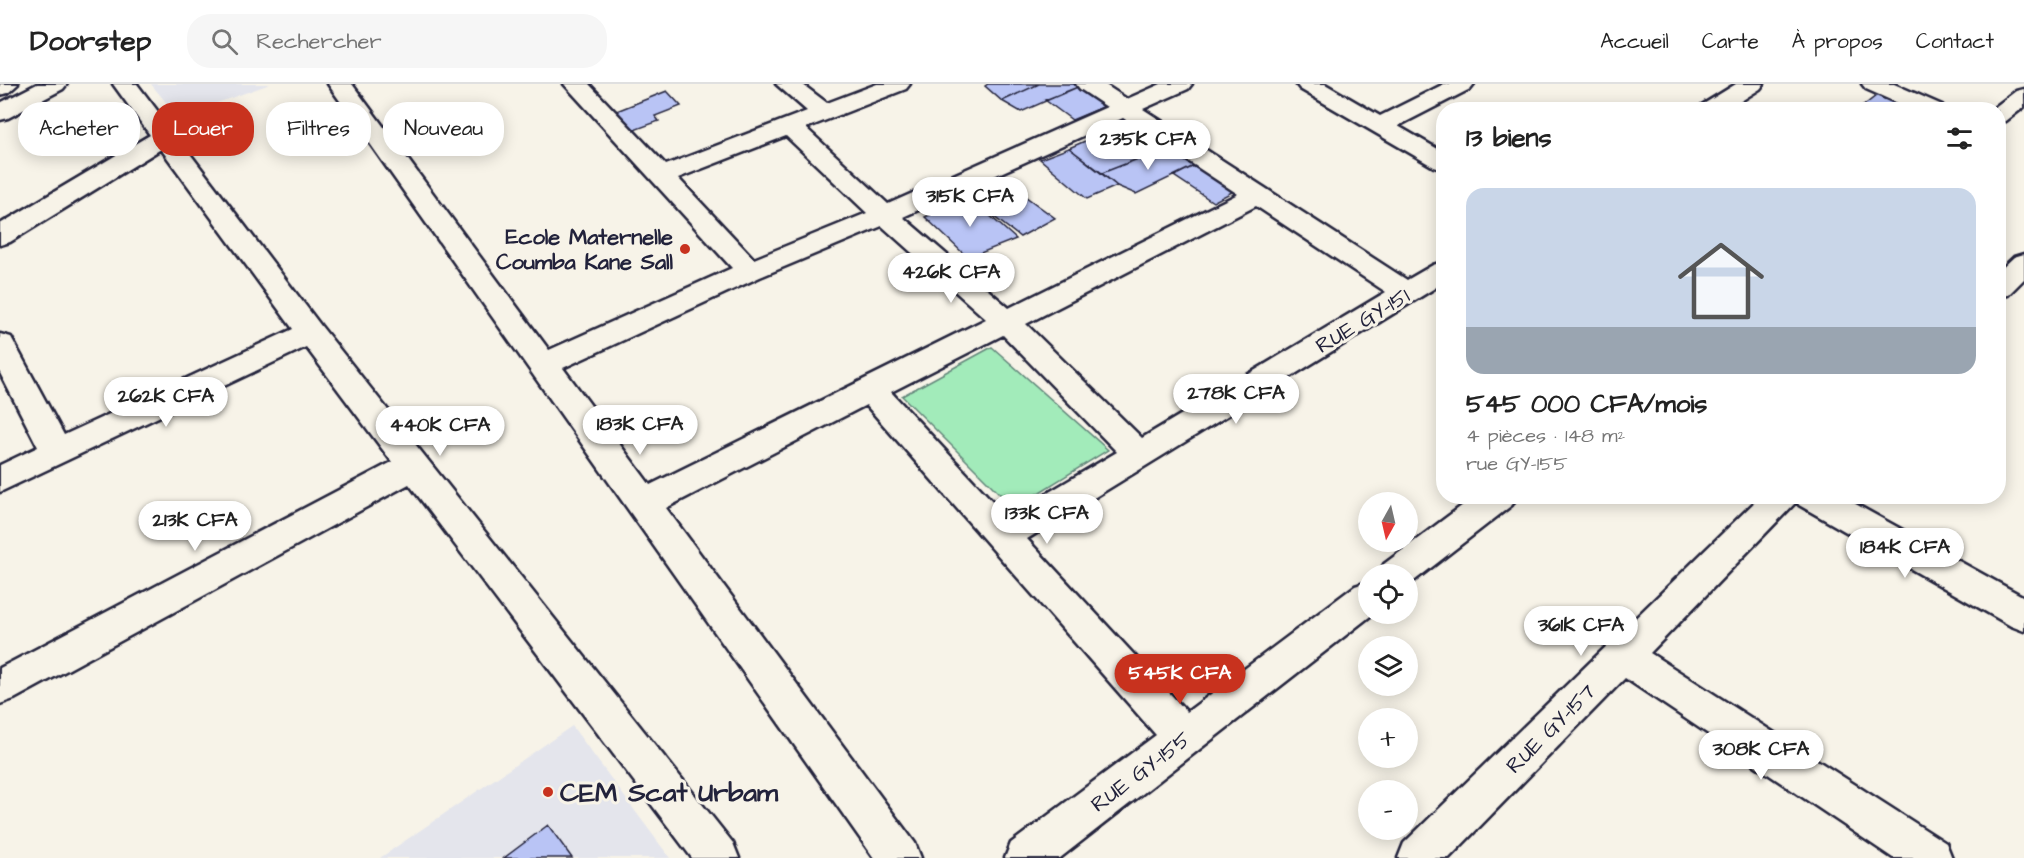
<!DOCTYPE html>
<html lang="fr">
<meta charset="utf-8">
<style>
body{margin:0;font-family:"Architects Daughter",sans-serif;background:#f6f6f6;color:#222;height:100vh;display:flex;flex-direction:column;font-size:22px;white-space:nowrap}
*{box-sizing:border-box;margin:0}
p{font-size:20px;color:#767676}
.icon{flex:none;width:33px;height:33px;fill:none;stroke:currentColor;stroke-width:2;stroke-linecap:round;stroke-linejoin:round}
.map{position:relative;flex:1;overflow:hidden}
.sheet{position:absolute;left:1436px;top:18px;width:570px;height:402px;display:flex;flex-direction:column;background:#fff;border-radius:24px;box-shadow:0 3px 15px #0003}
.sheet>*{flex:none}
.hud{position:absolute;left:18px;top:18px;width:570px;height:54px;display:flex;gap:12px}
.needle{width:39px;rotate:188deg}
.fabs{position:absolute;left:1358px;top:408px;display:grid;gap:12px}
.fabs a{display:grid;place-items:center;width:60px;height:60px;border-radius:50%;background:#fff;box-shadow:0 3px 15px #0003;font-size:30px}
.price{position:absolute;translate:-50% -51px;padding:0 14px;border-radius:21px;background:#fff;color:#222;font-size:20px;line-height:39px;filter:drop-shadow(0 2px 3px #0008)}
.price::after{content:'';position:absolute;left:50%;top:36px;width:18px;height:14px;margin-left:-9px;background:inherit;clip-path:polygon(0 0,100% 0,50% 100%)}
.price.on{background:#c8321e;color:#fff}
ul{padding:0;list-style:none}
li{display:grid;align-content:center;gap:12px;height:318px;padding:0 30px}
li span{display:grid;place-items:center;height:186px;border-radius:18px;color:#555}
li>.icon{margin-inline-start:auto}
span .icon{width:108px;height:108px;fill:#fffc;stroke-width:1}
li b{font-size:26px}
h2{display:flex;justify-content:space-between;align-items:center;height:72px;padding:0 30px;font-size:26px}
.pill{padding:0 21px;border-radius:24px;background:#fff;box-shadow:0 3px 15px #0003;font-size:21px;line-height:54px}
.pill.on{background:#c8321e;color:#fff}
header{display:flex;align-items:center;gap:36px;box-sizing:border-box;height:84px;padding:0 30px;background:#fff;border-bottom:2px solid #e0e0e0}
header strong{font-size:28px}
nav{display:flex;gap:33px;margin-inline-start:auto;font-size:21px}
.search{width:420px;height:54px;background:#f6f6f6;display:flex;align-items:center;gap:15px;box-sizing:border-box;padding:0 21px;border-radius:24px;color:#767676;font-size:22px}
.map>svg:first-child{display:block}
.built{fill:#e4e5ec}
.green{fill:#a2ebba;stroke:#62867a;stroke-width:1.5}
.building{fill:#b9c4f5;stroke:#22223b;stroke-width:1.5}
.lines{fill:none;stroke-linecap:round;stroke-linejoin:round}
.street-casing{stroke:#22223b;stroke-width:5}
.secondary-casing{stroke:#22223b;stroke-width:5}
.street{fill:#f7f3e8;fill-rule:evenodd}
.secondary{fill:#f7f3e8;fill-rule:evenodd}
.poi-dot{fill:#c8321e;stroke:#f7f3e8;stroke-width:2}
.labels{text-anchor:middle;stroke-width:6;stroke-linejoin:round;paint-order:stroke}
.poi-label{font-size:22px;font-weight:bold;fill:#22223b;stroke:#f7f3e8;text-anchor:end}
.street-label{font-size:22px;fill:#22223b;stroke:#f7f3e8}
.near-poi-label{font-size:27px;font-weight:bold;fill:#22223b;stroke:#f7f3e8;text-anchor:start}
</style>
<header>
<strong>Doorstep</strong>
<div class="search"><svg class="icon" aria-label="search" viewBox="0 0 24 24"><circle cx="10" cy="10" r="6"/><path d="M15 15l6 6"/></svg>Rechercher</div>
<nav><a>Accueil</a><a>Carte</a><a>À propos</a><a>Contact</a></nav>
</header>
<div class="map">
<svg width="2024" height="774" viewBox="0 0 2024 774">
<rect width="100%" height="100%" fill="#f7f3e8"/>
<filter id="ink" filterUnits="userSpaceOnUse"><feTurbulence type="fractalNoise" baseFrequency=".0167" numOctaves="2"/><feDisplacementMap in="SourceGraphic" scale="12" xChannelSelector="R" yChannelSelector="G"/><feConvolveMatrix kernelMatrix="1 2 1 2 8 2 1 2 1" color-interpolation-filters="sRGB"/></filter>
<g filter="url(#ink)">
<path class="built" d="M151,0H270L178,33Z
M572,642L670,774H380Z"/>
<path class="green" d="M992,263L1108,366L1014,424L902,312Z"/>
<path class="building" d="M988,0H1039L1002,17L985,2Z
M1039,0H1078L1080,2L1021,28L1002,17Z
M1080,2L1108,21L1072,36L1045,16Z
M667,7L681,22L655,32L659,37L629,48L609,30Z
M1880,9L1914,26H1858Z
M1131,37L1163,59L1166,64L1102,89L1069,64Z
M1069,64L1117,102L1087,115L1040,75Z
M1166,64L1196,81L1136,110L1117,102L1102,89Z
M1196,81L1234,107L1213,118L1174,92Z
M1004,97L1055,134L1020,153L970,114Z
M970,114L1016,155L968,174L925,133Z
M548,741L572,774H504Z"/>
<g class="lines">
<g class="street-casing">
<path id="street" d="M37,0H67L63,5L8,34L0,36V19Z
M113,0H137L321,242L733,759L739,774H692L409,400L14,615L0,620V584L392,378L306,263L0,408V381L38,363L0,289V250L11,253L64,351L293,245L161,65L10,158L0,161V140L150,51Z
M328,0H352L549,266L732,184L564,0H589L666,81L807,27L776,0H802L827,19L877,0H910L906,5L806,44L888,120L1107,23L1080,5L1076,0H1104L1127,15L1161,0H1192L1188,5L1143,25L1407,196L1433,181L1443,178V199L1027,455L1187,628L1355,502L1368,498V530H1373L1060,774H1005L1011,759L1156,651L866,321L666,424L915,759L921,774H874ZM1123,34L1238,110L1009,224L903,133ZM786,52L867,129L754,175L678,94ZM1256,122L1386,208L1142,354L1026,240ZM882,142L986,235L650,401L563,284L760,193ZM1003,251L1117,368L1007,433L891,308Z
M1296,0H1325L1380,32L1444,0H1474L1470,5L1398,42L1443,68V86L1434,83L1300,5Z
M1736,0H1764L1760,5L1727,26H1698L1702,21Z
M1862,0H1894L1942,21L1946,26H1913L1866,5Z
M2024,5V23L2006,37L1998,39V26H1991L2016,7Z
M2024,170V195L2008,211L1998,213V188L2014,173Z
M1475,412H1517L1512,421L1410,500L1407,501V490H1379L1384,480Z
M1761,412H1841L2024,513V547L2011,542L1799,421L1797,417L1650,569L1946,759L1952,774H1893L1625,594L1449,774H1398L1404,759Z"/>
</g>
<g class="secondary-casing">
<path id="secondary" d="M0,0H18L8,9L0,11Z"/>
</g>
<use href="#street" class="street"/>
<use href="#secondary" class="secondary"/>
</g>
</g>
<g class="poi-dot">
<circle cx="685" cy="165" r="6"/>
<circle cx="548" cy="708" r="6"/>
</g>
<g class="labels">
<g class="poi-label">
<text x="673" y="160">Ecole Maternelle<tspan x="673" dy="25">Coumba Kane Sall</tspan></text>
</g>
<g class="street-label">
<text transform="translate(1362 236) rotate(-31)" y="8">RUE GY-151</text>
<text transform="translate(1550 644) rotate(-45)" y="8">RUE GY-157</text>
<text transform="translate(1140 687) rotate(-37)" y="8">RUE GY-155</text>
</g>
<g class="near-poi-label">
<text x="560" y="717">CEM Scat Urbam</text>
</g>
</g>
</svg>
<div class="fabs">
<a><svg class="needle" viewBox="-14 -14 28 28"><path d="M0-13l5 13h-10z" fill="#e53935"/><path d="M0 13l5-13h-10z" fill="#767676"/></svg></a>
<a><svg class="icon" aria-label="locate" viewBox="0 0 24 24"><circle cx="12" cy="12" r="6"/><path d="M12 2v4M12 18v4M2 12h4M18 12h4"/></svg></a>
<a><svg class="icon" aria-label="layers" viewBox="0 0 24 24"><path d="M12 4l9 5-9 5-9-5zM3 14l9 5 9-5"/></svg></a>
<a>+</a>
<a>−</a>
</div>
<b class="price" style="left:1148px;top:87px">235K CFA</b>
<b class="price" style="left:970px;top:144px">315K CFA</b>
<b class="price" style="left:951px;top:220px">426K CFA</b>
<b class="price" style="left:1236px;top:341px">278K CFA</b>
<b class="price" style="left:166px;top:344px">262K CFA</b>
<b class="price" style="left:640px;top:372px">183K CFA</b>
<b class="price" style="left:440px;top:373px">440K CFA</b>
<b class="price" style="left:1047px;top:461px">133K CFA</b>
<b class="price" style="left:195px;top:468px">213K CFA</b>
<b class="price" style="left:1905px;top:495px">184K CFA</b>
<b class="price" style="left:1581px;top:573px">361K CFA</b>
<b class="price on" style="left:1180px;top:621px">545K CFA</b>
<b class="price" style="left:1761px;top:697px">308K CFA</b>
<div class="hud">
<a class="pill">Acheter</a>
<a class="pill on">Louer</a>
<a class="pill">Filtres</a>
<a class="pill">Nouveau</a>
</div>
<section class="sheet">
<h2>13 biens<svg class="icon" aria-label="filters" viewBox="0 0 24 24"><path d="M4 7h16M4 17h16"/><circle cx="9" cy="7" r="2"/><circle cx="15" cy="17" r="2"/></svg></h2>
<ul>
<li><span style="background:linear-gradient(#c9d6e8 75%,#9aa5b1 0)"><svg class="icon" aria-label="home" viewBox="0 0 24 24"><path d="M3 11l9-7 9 7M6 9v11h12V9"/></svg></span><div><b>545 000 CFA/mois</b><p>4 pièces · 148 m²</p><p>rue GY-155</p></div></li>
</ul>
</section>
</div>
